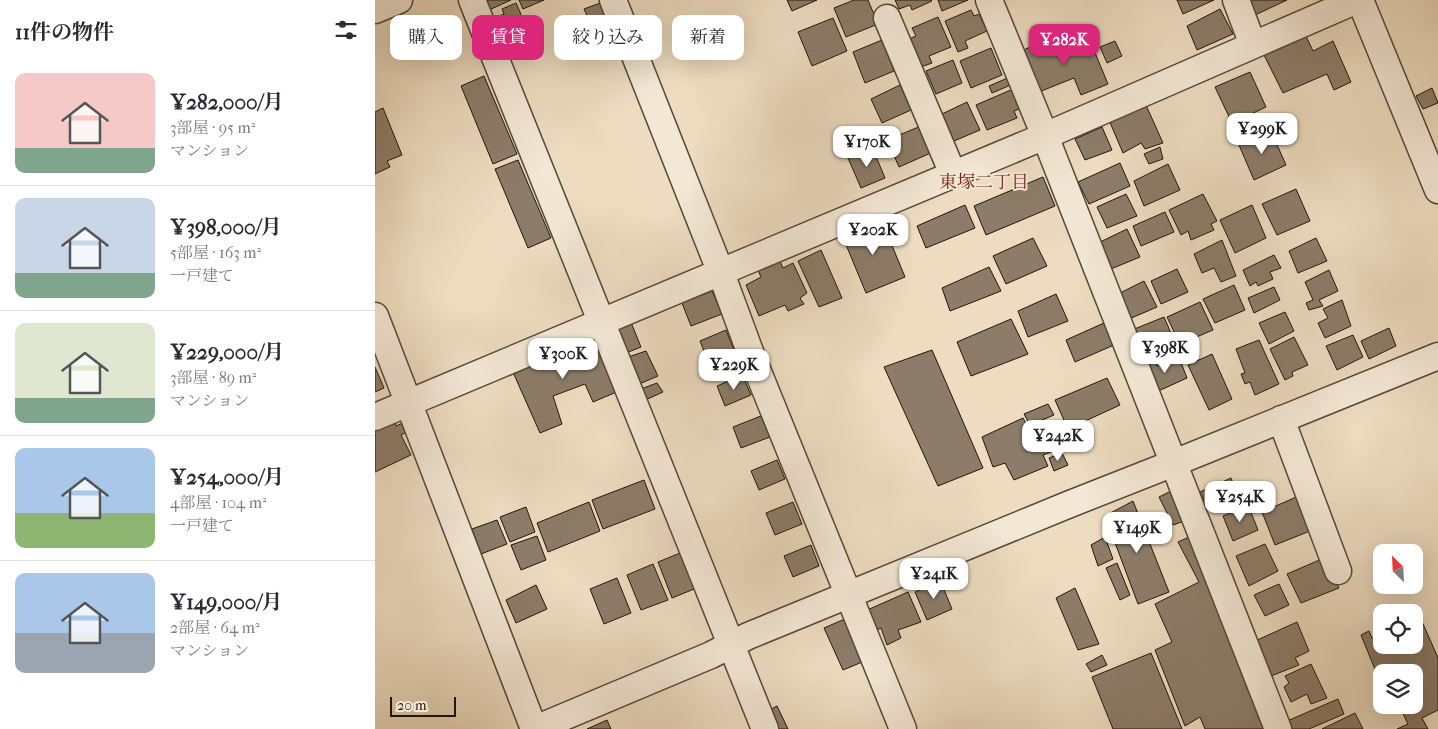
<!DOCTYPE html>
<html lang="ja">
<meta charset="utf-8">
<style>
body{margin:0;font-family:"IM FELL French Canon","Noto Serif JP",serif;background:#f7f7f7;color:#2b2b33;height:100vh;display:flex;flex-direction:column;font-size:19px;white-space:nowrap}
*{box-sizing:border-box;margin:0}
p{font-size:16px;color:#7c7c81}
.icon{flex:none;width:28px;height:28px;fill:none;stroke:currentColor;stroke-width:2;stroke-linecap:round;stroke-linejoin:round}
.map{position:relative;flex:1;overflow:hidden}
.drawer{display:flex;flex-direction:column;background:#fff;width:375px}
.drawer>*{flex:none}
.hud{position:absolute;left:15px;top:15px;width:475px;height:45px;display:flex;gap:10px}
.needle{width:32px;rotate:336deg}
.fabs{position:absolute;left:998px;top:544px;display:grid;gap:10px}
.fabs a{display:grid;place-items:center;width:50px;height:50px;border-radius:10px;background:#fff;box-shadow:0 5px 20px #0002;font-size:25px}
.scale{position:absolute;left:15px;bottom:12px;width:66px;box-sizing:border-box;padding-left:5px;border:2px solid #22150a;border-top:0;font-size:14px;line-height:18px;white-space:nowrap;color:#22150a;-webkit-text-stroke:4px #f3e8d6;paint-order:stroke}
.price{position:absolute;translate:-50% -42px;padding:0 11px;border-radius:10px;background:#fff;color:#222;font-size:16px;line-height:32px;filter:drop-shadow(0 1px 2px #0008)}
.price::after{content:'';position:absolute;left:50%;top:30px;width:15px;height:11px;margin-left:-8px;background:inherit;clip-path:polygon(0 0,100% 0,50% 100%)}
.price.selected{background:#db2777;color:#fff}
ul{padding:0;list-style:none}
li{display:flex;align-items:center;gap:15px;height:125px;padding:0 15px}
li+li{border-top:1px solid #e1e1e2}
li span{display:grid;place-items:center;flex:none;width:140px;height:100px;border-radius:10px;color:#555}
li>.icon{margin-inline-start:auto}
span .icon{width:60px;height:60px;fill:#fffc;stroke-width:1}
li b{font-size:21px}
h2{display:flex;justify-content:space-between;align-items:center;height:60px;padding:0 15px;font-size:21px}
.tag{padding:0 18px;border-radius:10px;background:#fff;box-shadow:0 5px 20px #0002;font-size:18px;line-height:45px}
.tag.selected{background:#db2777;color:#fff}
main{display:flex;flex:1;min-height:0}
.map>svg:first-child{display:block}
.building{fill:#8c7c69;stroke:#22150a}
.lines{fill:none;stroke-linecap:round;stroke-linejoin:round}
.street-casing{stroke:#554738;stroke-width:29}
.street{stroke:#f3e8d6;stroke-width:26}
.labels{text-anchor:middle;stroke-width:4;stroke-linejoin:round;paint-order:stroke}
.neighbourhood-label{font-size:18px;fill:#7a1f14;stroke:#f3e8d6}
</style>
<main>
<section class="drawer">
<h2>11件の物件<svg class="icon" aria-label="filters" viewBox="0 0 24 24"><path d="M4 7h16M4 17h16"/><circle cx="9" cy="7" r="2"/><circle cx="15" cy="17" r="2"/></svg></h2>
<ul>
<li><span style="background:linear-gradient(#f6c9c9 75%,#7fa58c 0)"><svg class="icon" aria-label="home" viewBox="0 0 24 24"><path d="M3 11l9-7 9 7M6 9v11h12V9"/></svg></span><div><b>¥282,000/月</b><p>3部屋 · 95 m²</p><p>マンション</p></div></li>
<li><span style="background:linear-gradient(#c9d6e8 75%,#7fa58c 0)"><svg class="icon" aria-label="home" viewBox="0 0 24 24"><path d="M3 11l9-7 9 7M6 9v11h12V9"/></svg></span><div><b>¥398,000/月</b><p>5部屋 · 163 m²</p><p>一戸建て</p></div></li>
<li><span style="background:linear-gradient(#dfe7d0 75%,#7fa58c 0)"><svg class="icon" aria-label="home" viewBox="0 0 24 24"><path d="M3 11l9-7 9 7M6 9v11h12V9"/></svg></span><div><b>¥229,000/月</b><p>3部屋 · 89 m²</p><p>マンション</p></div></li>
<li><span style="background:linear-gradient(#a9c7e8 65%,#8fb573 0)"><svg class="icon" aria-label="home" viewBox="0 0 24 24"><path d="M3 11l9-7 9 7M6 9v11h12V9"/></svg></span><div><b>¥254,000/月</b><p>4部屋 · 104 m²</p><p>一戸建て</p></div></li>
<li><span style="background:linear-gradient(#a9c7e8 60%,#9aa5b1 0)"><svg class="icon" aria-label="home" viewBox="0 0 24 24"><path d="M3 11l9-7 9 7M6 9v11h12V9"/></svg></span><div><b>¥149,000/月</b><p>2部屋 · 64 m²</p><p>マンション</p></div></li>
</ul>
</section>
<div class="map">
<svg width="1063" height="729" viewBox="0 0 1063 729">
<rect width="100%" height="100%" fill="#eddcc0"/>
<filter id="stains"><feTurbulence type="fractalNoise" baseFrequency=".004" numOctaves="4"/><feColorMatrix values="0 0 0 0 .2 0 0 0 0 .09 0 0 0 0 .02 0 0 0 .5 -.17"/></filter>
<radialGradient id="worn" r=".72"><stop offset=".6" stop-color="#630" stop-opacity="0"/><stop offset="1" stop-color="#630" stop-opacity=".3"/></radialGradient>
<path class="building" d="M110,0H136L114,10Z
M144,0H169L148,9Z
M412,0H442L417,11Z
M479,0H493L503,24L471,37L459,8Z
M520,0H556L557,1L537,10L535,5L524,9Z
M563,0H593L567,11Z
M802,0H839L808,14Z
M871,0H912L878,16Z
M228,2L240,31L222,38L209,9Z
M141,3L152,28L136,35L133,27L124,31L119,18L129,14L127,9Z
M845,9L858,34L822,50L812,26Z
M596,10L599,16L604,14L612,31L590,41L593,48L583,52L570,21Z
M563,17L576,47L554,56L557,63L546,67L534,39L541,36L537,28Z
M458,18L472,51L437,66L423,32Z
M686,34L694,52L716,43L733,84L706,95L699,78L664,92L646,51Z
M931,36L938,51L958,41L976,82L959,90L952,74L908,93L889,55Z
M507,40L519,71L490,83L478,52Z
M740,41L747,56L732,63L725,47Z
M143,42L146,49L131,55L128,48Z
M616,48L627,75L596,88L585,61Z
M578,60L587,83L561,94L551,71Z
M875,72L891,107L857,123L840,87Z
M109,76L142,154L118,164L86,86Z
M635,77L638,84L617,93L614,86Z
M525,85L536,110L507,123L496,99Z
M1057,88L1063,103L1048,109L1041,96Z
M638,89L647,108L639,111L642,118L612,130L601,105Z
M592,102L605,130L579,141L567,114Z
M770,103L788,143L770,149L766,143L748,153L734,120Z
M8,108L27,155L12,161L15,167L0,174V112Z
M546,126L558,152L524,167L512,140Z
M727,127L737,150L710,160L700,139Z
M896,131L911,165L879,180L864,145Z
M497,147L510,178L486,188L473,158Z
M785,147L788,159L774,164L769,154Z
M143,160L176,238L153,248L120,169Z
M745,163L755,186L714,204L703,182Z
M793,164L805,190L769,206L759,181Z
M668,177L680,206L611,235L599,206Z
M921,189L935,221L902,235L887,204Z
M751,194L762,216L732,228L722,207Z
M828,194L842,221L836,224L839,230L816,240L813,231L806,235L794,210Z
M590,205L600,228L551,248L542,226Z
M877,205L891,238L860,253L845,220Z
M790,212L799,232L766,246L758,226Z
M506,219L530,277L491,293L467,235Z
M752,229L765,257L731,271L721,244Z
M658,238L672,266L631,284L618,256Z
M941,238L952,261L923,273L914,251Z
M847,240L861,276L846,282L839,268L827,273L819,254Z
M446,250L467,298L444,307L423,261Z
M899,255L906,268L895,272L898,279L883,286L881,282L875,286L868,270Z
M404,259L408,268L418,263L432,293L425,298L429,304L413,311L410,305L384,316L371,285L386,277L382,268Z
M614,267L626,291L575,311L567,288Z
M802,269L813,292L786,304L776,281Z
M954,270L963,291L944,300L948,306L934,310L931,303L938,300L930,282Z
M769,281L782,307L754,319L743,294Z
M859,285L870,310L840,323L828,299Z
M899,287L905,300L879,313L873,298Z
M337,291L347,314L316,326L307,303Z
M681,294L693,321L653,337L643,311Z
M967,300L976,326L950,338L943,323L953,318L948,309Z
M825,302L838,330L805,344L792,317Z
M910,312L919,331L894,344L884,323Z
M789,317L801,345L778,355L774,348L767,351L757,330Z
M636,319L653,354L596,376L582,342Z
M255,320L266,347L251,353L237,326Z
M729,323L739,345L700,362L691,340Z
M1014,328L1021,346L994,359L986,341Z
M351,330L361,355L335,366L325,341Z
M978,335L988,357L962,370L951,346Z
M919,337L933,365L917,372L918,376L910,380L895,349Z
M219,338L244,391L218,402L210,384L178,396L187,424L165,433L137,370Z
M884,340L904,384L880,395L875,382L870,384L866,374L870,373L861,349Z
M557,350L608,468L563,486L509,367Z
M271,351L283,376L262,385L250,358Z
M837,354L857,399L834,410L813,365Z
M803,355L812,378L779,393L769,366L780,360L782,366Z
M0,367L9,388L0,392Z
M367,375L376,395L350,406L342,386Z
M732,378L745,405L693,429L680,400Z
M282,383L288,392L268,401L263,390Z
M673,404L679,415L655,425L649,414Z
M386,416L395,437L366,448L358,427Z
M18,417L21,426L30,422L34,431L26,435L36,455L0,472V425Z
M648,418L657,435L678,426L687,448L668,455L673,466L639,480L630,463L618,467L607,437Z
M687,453L693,465L679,471L674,458Z
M402,460L410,479L384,490L376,471Z
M856,478L864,499L834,510L825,492Z
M269,480L280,509L228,529L217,500Z
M796,491L809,521L798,525L784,497Z
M926,495L940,529L900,545L887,512Z
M758,501L794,592L763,604L730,516Z
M214,502L225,531L173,552L162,523Z
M418,502L427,524L400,535L391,513Z
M873,505L883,530L858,541L848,516Z
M151,507L160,532L135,542L125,517Z
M122,520L132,544L106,554L97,529Z
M162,536L171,560L146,570L136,545Z
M730,537L738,559L723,566L716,545Z
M814,537L892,729H830L825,717L810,726L780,650L797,642L780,604L824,582L803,542Z
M890,544L903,571L874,586L861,556Z
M436,545L444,566L418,577L409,556Z
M310,551L324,587L297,598L283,562Z
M949,558L964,588L926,603L912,574Z
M742,563L755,595L745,600L731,568Z
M278,564L293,600L266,610L252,575Z
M242,578L256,613L229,624L215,589Z
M565,580L577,609L552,620L540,592Z
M904,584L914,605L890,616L879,595Z
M161,585L172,609L141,623L131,600Z
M700,588L724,644L703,650L681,598Z
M533,592L546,622L523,630L526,638L512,645L506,628L498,632L490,611Z
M1045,617L1063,658V710L1047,718L1053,729H1022L1033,724L1024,705H1039V672H1006V684L986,635L994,631L997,638L1006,635V645H1039V620Z
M472,618L492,660L468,670L449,628Z
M922,622L934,651L920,658L924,665L896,676L880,641Z
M776,653L807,729H738L717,677Z
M727,655L732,665L716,672L711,664Z
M936,664L952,698L936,704L932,694L916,702L909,687L914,683L910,676Z
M963,699L969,714L934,729H916L912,721Z
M402,706L413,729H399L391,712Z
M980,713L988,729H947Z
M232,720L236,729H212Z"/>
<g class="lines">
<g class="street-casing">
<path id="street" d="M97,0L390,729
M238,0L346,273L377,357L528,729
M614,0L670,136L903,729
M861,0L878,45
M985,0L1063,190
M0,10L24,0
M512,18L578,174
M0,316L159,729
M0,417L670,136L982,0
M906,419L963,571
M160,729L336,655L373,636L695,504L799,463L1063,356"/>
</g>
<use href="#street" class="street"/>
</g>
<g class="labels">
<g class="neighbourhood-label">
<text x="609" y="188">東塚二丁目</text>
</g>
</g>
<rect width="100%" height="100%" filter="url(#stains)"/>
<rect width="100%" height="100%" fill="url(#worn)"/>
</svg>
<div class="fabs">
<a><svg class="needle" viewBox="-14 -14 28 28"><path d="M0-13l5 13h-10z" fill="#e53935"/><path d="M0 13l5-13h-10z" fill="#7c7c81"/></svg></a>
<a><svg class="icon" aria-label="locate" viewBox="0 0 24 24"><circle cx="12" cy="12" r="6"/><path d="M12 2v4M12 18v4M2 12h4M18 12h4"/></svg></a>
<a><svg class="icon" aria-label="layers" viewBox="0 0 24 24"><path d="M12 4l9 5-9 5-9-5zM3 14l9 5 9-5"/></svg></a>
</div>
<div class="scale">20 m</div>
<b class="price selected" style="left:689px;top:66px">¥282K</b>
<b class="price" style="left:887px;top:155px">¥299K</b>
<b class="price" style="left:492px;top:168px">¥170K</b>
<b class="price" style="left:498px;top:256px">¥202K</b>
<b class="price" style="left:790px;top:374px">¥398K</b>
<b class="price" style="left:188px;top:380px">¥300K</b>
<b class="price" style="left:359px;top:391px">¥229K</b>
<b class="price" style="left:683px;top:462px">¥242K</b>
<b class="price" style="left:865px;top:523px">¥254K</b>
<b class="price" style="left:762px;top:554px">¥149K</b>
<b class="price" style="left:559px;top:600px">¥241K</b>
<div class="hud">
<a class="tag">購入</a>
<a class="tag selected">賃貸</a>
<a class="tag">絞り込み</a>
<a class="tag">新着</a>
</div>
</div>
</main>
